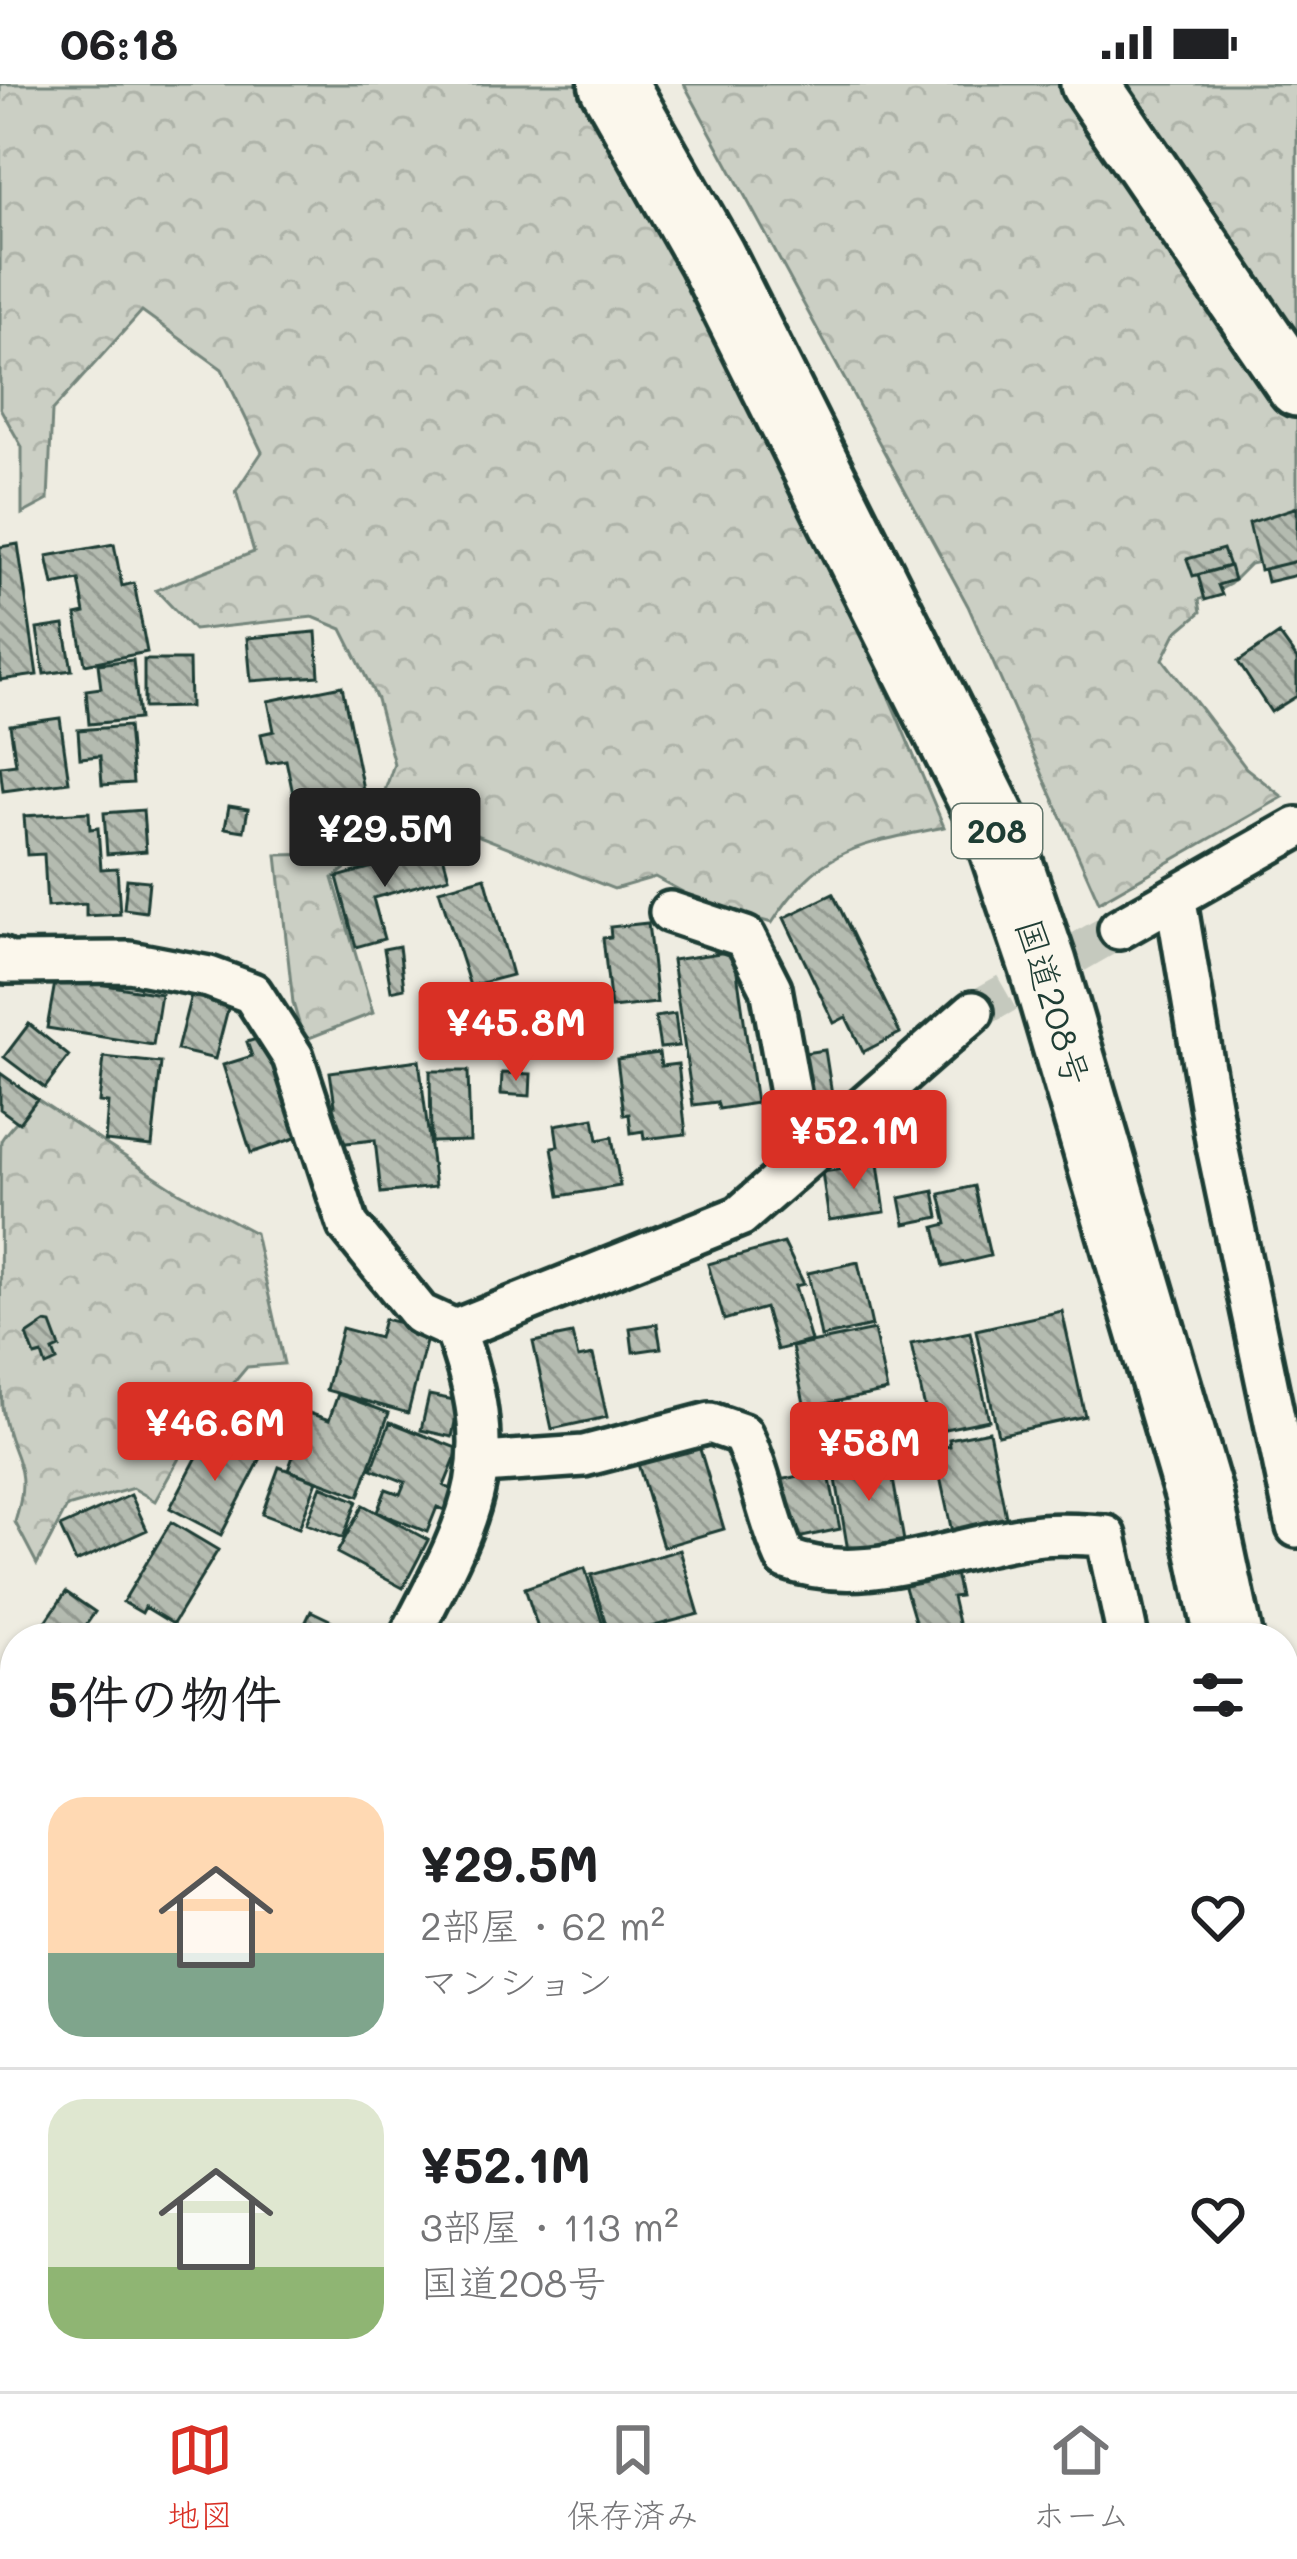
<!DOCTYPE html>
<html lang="ja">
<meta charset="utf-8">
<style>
body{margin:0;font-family:Mali,"Klee One",sans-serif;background:#f6f6f6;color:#202124;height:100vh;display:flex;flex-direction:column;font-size:45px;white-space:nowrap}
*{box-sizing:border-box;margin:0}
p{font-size:39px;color:#757577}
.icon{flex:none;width:66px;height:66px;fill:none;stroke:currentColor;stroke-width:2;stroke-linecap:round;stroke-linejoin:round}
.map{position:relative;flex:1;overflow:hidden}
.side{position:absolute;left:0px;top:1539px;width:1299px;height:768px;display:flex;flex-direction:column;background:#fff;border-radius:48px 48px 0 0;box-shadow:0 3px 9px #0004}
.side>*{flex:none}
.price{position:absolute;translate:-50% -102px;padding:0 27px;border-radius:12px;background:#d93025;color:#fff;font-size:39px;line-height:78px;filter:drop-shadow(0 3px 6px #0008)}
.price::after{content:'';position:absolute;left:50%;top:72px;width:36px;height:27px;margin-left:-18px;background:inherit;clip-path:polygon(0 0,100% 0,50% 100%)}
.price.active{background:#222;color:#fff}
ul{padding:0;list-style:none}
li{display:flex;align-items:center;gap:36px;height:300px;padding:0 48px}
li+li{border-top:3px solid #e0e0e0}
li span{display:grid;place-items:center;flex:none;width:336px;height:240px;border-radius:36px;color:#555}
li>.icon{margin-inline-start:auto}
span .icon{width:144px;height:144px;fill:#fffc;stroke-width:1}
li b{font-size:51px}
h2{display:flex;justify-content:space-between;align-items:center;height:144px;padding:0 48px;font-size:51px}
.status{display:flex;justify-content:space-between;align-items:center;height:84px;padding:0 60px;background:#fff;direction:ltr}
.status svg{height:33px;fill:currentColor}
.dock{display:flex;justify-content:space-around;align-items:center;height:168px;border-top:3px solid #e0e0e0;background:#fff;font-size:33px;color:#757577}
.dock a{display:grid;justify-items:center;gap:6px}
.dock .active{color:#d93025}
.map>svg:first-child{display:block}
.forest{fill:url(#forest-crowns);stroke:#75867c;stroke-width:3}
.building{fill:url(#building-back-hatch);stroke:#1f3d34;stroke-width:3}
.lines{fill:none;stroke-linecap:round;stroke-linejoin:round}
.street-tunnel{stroke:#c5c9be;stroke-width:39;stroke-dasharray:39 20;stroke-linecap:butt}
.street-casing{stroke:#1f3d34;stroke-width:48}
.secondary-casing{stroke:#1f3d34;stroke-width:66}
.highway-casing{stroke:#1f3d34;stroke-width:75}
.street{stroke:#fbf7ec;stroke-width:39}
.secondary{stroke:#fbf7ec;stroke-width:57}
.highway{stroke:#fbf7ec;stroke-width:66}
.labels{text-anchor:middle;stroke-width:12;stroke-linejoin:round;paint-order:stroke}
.shield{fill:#fbf7ec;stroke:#61756b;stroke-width:3}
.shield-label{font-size:33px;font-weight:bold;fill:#1f3d34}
.street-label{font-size:36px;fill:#1f3d34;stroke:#fbf7ec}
</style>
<div class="status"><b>06:18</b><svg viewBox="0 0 49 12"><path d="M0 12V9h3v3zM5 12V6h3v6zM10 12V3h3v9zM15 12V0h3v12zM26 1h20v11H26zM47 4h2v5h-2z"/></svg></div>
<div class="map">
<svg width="1297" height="2307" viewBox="0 0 1297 2307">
<defs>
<pattern id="forest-crowns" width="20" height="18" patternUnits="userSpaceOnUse" patternTransform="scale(3)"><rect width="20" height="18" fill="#cbcfc4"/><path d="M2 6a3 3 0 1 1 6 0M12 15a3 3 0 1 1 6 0" fill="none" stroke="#aeb3a9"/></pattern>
<pattern id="building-back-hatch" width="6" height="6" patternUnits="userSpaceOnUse" patternTransform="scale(3)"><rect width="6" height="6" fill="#b4bbb0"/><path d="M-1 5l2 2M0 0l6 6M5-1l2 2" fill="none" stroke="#929990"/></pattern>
</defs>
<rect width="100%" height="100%" fill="#eeece1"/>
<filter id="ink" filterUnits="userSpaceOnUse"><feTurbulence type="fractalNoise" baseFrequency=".00833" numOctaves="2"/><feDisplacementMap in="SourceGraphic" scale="24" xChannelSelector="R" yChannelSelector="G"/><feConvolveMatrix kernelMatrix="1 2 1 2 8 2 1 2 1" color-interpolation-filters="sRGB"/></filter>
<g filter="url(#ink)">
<path class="forest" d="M0,0H583L851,524L944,743C860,761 821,762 772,839L709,822L655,793L614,805L462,745L352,779L333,794L373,929L304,956L293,919L277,771L329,770L375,736L394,680L377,615L342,545L313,533L194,546L156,506L254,468L236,407L262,368L222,285L142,227L52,327L48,416L22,430V363L0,324Z
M684,0H1068L1297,316V470L1250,480L1230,500L1199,516L1201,528L1176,549L1163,575L1246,684L1283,713L1099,818L968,522Z
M1126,0H1297V256L1277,225Z
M37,1015L179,1108L255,1149L284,1280L247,1283L196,1344L155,1417L133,1404L67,1423L37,1480L15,1438C34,1377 9,1375 2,1323C0,1299 0,1069 1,1057C8,1043 27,1029 37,1015Z"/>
<path class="building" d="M1297,423V477L1260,486L1249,439Z
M18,460L37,591L0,596V463Z
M114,460L122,502L134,499L147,568L85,580L76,531L85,529L79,496L53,501L47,472Z
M1223,465L1229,482L1193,492L1187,475Z
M1297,477V491L1267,498L1264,485Z
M1230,482L1234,496L1218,501L1222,511L1205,516L1198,491Z
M64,541L72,586L44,590L37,545Z
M316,548L319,592L251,597L247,554Z
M1279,550L1297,575V612L1271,628L1238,578Z
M133,576L139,635L89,640L86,606L101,604L98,580Z
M144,576H189L190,623L144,624Z
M342,602L365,715L297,729L286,676L267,679L261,650L274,647L268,617Z
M60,634L69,698L3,707L0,682L16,680L10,641Z
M128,642L133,699L102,701L100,672L80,674L78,646Z
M229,722L248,725L244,747L225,744Z
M143,726L146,767L107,770L104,729Z
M89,728L90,745L98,744L101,785L117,784L120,830L86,832V820L47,823L44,770L27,771L24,732Z
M441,764L449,793L373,814L384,855L356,863L337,793Z
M485,793L512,891L470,902L439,806Z
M127,795L149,797L146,828L124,825Z
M833,810L900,949L863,968L846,933L834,939L784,834Z
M648,839L657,919L611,924L603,854L611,853L610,843Z
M399,862L404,904L391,907L384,865Z
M734,867L756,1019L719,1025L717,1018L693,1021L672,876Z
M56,893L161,910L153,961L47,944Z
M194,899L232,909L215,975L177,966Z
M675,930L679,962L660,964L655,933Z
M29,940L69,972L45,1004L4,973Z
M272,950L304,1051L251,1069L223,981L252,972L247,958Z
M825,966L837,1042L803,1047L790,971Z
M659,969L661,982L678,980L686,1050L644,1055L643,1047L631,1049L629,1030L624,1031L617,975Z
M104,973L161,979L152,1062L105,1057L108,1019L99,1018Z
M419,976L435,1103L381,1109L375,1056L327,1061L321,1022L335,1021L330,988Z
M430,987H468L470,1057L431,1058Z
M0,989L37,1015L19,1039L0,1025Z
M502,989L531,990L530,1012L501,1010Z
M594,1034L598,1056L612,1053L620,1102L560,1112L552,1063L558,1062L555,1041Z
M878,1080L885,1128L829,1136L822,1088Z
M974,1102L990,1172L944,1183L935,1143L947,1140L940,1110Z
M934,1107L939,1133L905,1140L900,1114Z
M784,1159L804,1200L795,1202L811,1257L777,1266L765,1224L724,1236L708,1180Z
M858,1178L872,1242L821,1253L808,1189Z
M1062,1227L1085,1332L998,1351L976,1246Z
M384,1235L429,1246L408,1329L326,1306L342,1244L379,1254Z
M45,1239L51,1240L60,1264L53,1267L57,1277L46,1282L42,1270L35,1272L27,1251Z
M657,1240L661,1264L633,1268L630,1244Z
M874,1246L887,1307L805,1324L792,1263Z
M970,1248L989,1336L930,1348L911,1260Z
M572,1250L578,1274L593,1271L607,1333L552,1345L533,1258Z
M338,1310L389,1329L359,1412L288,1386L309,1329L329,1336Z
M429,1311L459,1317L452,1353L421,1346Z
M390,1338L459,1365L444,1402L458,1408L450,1428L437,1423L427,1448L377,1428L386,1405L400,1410L405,1398L372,1385Z
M989,1347L1007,1438L952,1448L934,1365L950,1362L949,1355Z
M209,1350L260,1376L221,1451L170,1424Z
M699,1362L724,1445L663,1463L638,1380Z
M889,1373L904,1457L848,1467L834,1383Z
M279,1383L317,1397L299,1444L262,1430Z
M828,1386L840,1445L788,1456L775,1397Z
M321,1402L357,1417L343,1454L306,1440Z
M131,1411L147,1446L76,1478L60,1443Z
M363,1421L428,1456L403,1504L337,1469Z
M171,1438L218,1466L173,1540L145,1523L142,1529L123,1518Z
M680,1466L699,1530L610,1554L591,1491Z
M944,1482L946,1491L955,1489L960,1512L952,1513L959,1543L918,1547L901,1490Z
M585,1484L607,1554H541L525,1504Z
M66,1508L95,1528L77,1554H66L45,1539Z
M311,1527L338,1540L331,1554H298Z
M0,1970L13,2017L0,2021Z
M0,2096L15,2151V2163L0,2167Z
M20,2292H70V2303L21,2305Z
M94,2292H164V2307H94Z
M243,2292H255L254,2307H242Z
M415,2292H450L453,2294L446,2307H406Z
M852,2292H878L887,2307H844L840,2300Z"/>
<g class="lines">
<path class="street-tunnel" d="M973,928L1119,845"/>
<g class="street-casing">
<path id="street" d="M1176,817L1217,1062L1297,1443
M670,828L745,853L771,904L798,1053L806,1071
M1119,845L1297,744
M0,874L6,879L130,878L209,893L252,909L293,973L348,1141L420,1230L455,1246C505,1380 471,1434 409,1554
M455,1246L740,1132L973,928
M482,1379L584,1372L710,1339L742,1350C762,1391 767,1435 786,1475C868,1506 958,1459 1041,1451C1062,1449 1085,1451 1106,1452L1128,1554
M0,1898L15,1953
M1259,2292L1261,2307
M380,2307L383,2292"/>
</g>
<g class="secondary-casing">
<path id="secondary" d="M1090,0L1297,303
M662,2307L666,2292"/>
</g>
<g class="highway-casing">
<path id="highway" d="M613,0L711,173L996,743L1043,881L1198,1408L1229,1554
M1284,1776L1297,1801
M1284,2110L1297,2207"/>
</g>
<use href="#street" class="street"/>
<use href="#secondary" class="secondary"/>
<use href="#highway" class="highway"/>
</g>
</g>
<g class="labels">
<rect class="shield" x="952" y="720" width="90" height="54" rx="9"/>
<g class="shield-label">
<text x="997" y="759">208</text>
</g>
<g class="street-label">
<text transform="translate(1053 918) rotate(73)" y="13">国道208号</text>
</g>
</g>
</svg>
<b class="price active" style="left:385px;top:806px">¥29.5M</b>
<b class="price" style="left:516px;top:1000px">¥45.8M</b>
<b class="price" style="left:854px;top:1108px">¥52.1M</b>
<b class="price" style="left:215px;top:1400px">¥46.6M</b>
<b class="price" style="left:869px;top:1420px">¥58M</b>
<section class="side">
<h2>5件の物件<svg class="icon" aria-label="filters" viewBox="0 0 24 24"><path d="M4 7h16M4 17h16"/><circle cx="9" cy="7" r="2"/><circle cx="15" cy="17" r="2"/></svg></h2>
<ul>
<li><span style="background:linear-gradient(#ffd9b3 65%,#7fa58c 0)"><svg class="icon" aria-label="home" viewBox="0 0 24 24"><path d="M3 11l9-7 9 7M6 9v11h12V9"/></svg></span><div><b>¥29.5M</b><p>2部屋 · 62 m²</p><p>マンション</p></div><svg class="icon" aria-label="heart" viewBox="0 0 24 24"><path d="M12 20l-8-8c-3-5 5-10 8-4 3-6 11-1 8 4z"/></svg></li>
<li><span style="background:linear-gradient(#dfe7d0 70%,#8fb573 0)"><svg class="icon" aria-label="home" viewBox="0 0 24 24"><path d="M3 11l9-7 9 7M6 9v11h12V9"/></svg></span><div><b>¥52.1M</b><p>3部屋 · 113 m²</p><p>国道208号</p></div><svg class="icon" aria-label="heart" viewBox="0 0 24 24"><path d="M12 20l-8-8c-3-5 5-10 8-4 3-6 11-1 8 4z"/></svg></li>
</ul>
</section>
</div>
<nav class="dock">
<a class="active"><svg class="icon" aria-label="map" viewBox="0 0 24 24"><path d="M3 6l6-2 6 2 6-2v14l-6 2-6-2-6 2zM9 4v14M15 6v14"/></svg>地図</a>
<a><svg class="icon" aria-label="saved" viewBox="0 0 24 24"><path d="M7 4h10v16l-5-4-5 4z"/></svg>保存済み</a>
<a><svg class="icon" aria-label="home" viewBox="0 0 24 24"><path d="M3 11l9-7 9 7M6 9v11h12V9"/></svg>ホーム</a>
</nav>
